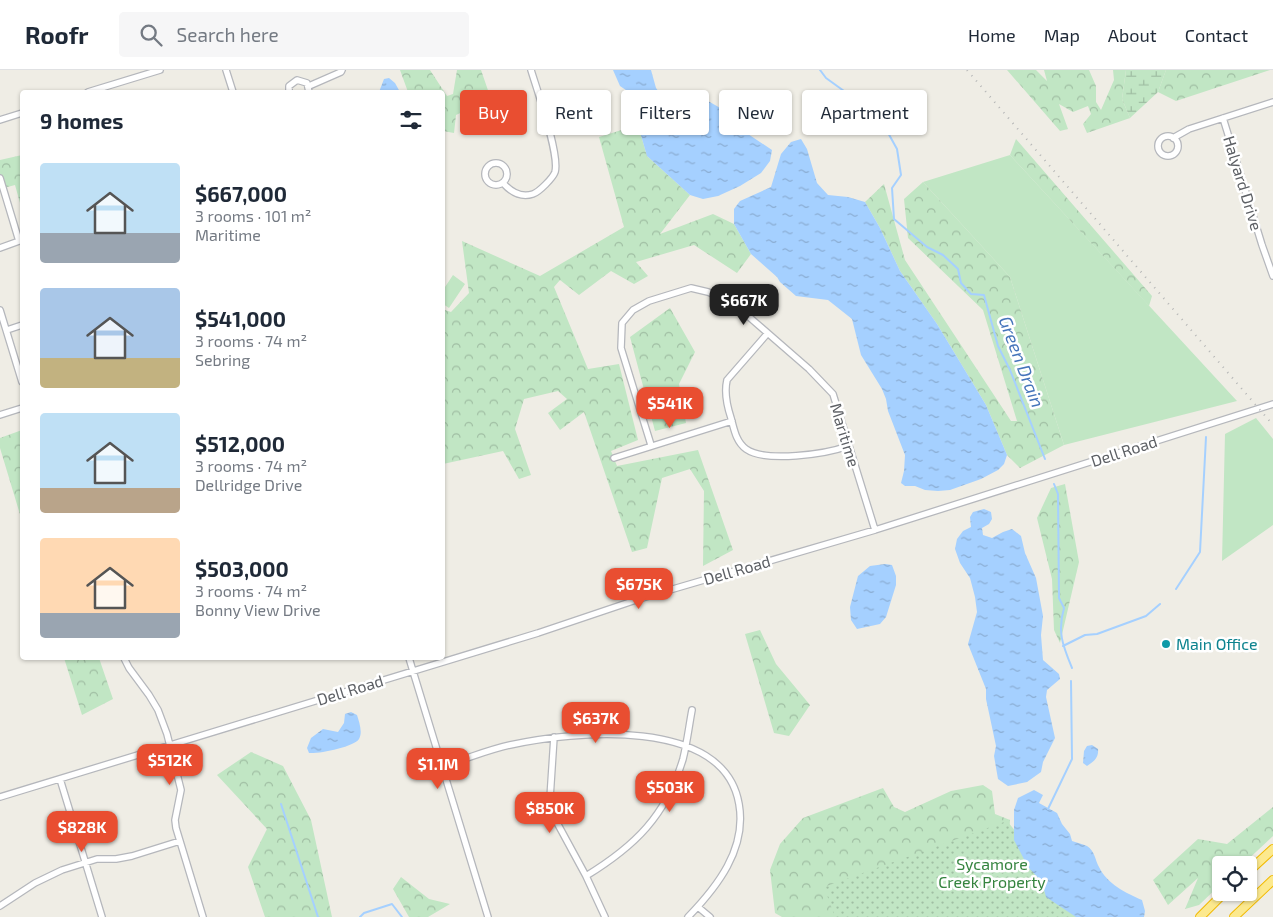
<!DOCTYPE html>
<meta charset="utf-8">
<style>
body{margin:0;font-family:"Exo 2",sans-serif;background:#f6f6f7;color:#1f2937;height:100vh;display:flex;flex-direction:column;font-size:19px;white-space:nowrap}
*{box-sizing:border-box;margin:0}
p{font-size:16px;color:#747a83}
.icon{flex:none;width:28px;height:28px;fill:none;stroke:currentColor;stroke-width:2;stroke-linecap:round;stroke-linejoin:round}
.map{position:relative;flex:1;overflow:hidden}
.panel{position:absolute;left:20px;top:20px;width:425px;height:570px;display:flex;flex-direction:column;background:#fff;border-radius:5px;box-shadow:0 1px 4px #0004}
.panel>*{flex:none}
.guide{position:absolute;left:460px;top:20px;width:475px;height:45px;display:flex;gap:10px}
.buttons{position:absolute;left:1212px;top:786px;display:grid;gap:10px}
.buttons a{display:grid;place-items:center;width:45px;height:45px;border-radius:5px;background:#fff;box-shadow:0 1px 4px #0004;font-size:25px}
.price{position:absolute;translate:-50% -42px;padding:0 11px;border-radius:10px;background:#e94e31;color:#fff;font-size:16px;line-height:32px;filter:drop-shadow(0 1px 2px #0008)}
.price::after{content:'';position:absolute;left:50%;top:30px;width:15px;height:11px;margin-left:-8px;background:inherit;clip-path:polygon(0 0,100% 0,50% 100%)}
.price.on{background:#222;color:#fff}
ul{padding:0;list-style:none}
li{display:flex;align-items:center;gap:15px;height:125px;padding:0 20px}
li span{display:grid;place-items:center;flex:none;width:140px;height:100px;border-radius:5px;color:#555}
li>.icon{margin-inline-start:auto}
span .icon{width:60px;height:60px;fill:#fffc;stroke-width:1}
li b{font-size:21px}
h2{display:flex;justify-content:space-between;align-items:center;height:60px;padding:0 20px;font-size:21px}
.pill{padding:0 18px;border-radius:5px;background:#fff;box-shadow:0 1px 4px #0004;font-size:18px;line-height:45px}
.pill.on{background:#e94e31;color:#fff}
header{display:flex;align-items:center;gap:30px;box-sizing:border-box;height:70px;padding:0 25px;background:#fff;border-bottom:1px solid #e0e1e3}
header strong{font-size:24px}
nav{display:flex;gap:28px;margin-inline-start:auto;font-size:18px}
.search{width:350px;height:45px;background:#f6f6f7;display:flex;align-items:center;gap:12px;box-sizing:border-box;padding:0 18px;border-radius:5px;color:#747a83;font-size:19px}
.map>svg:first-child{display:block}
.grass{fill:#c1e6c4}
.forest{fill:url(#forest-crowns)}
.wetland{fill:url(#wetland-marsh)}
.park{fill:url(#park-dots)}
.water{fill:url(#water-ripples)}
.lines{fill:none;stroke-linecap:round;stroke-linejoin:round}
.stream{stroke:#a5d0ff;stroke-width:2}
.minor-casing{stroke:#b5b7bc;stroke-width:8}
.highway-casing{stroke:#f2ba01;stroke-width:10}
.minor{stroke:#fff;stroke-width:5.5}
.highway{stroke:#fce98e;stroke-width:8}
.rail{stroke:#b5b6b6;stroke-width:2;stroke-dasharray:1 6;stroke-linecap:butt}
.culture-dot{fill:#0f9aa8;stroke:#fff;stroke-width:2}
.labels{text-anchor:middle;stroke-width:5;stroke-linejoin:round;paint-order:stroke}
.street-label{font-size:16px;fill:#5d6065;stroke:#fff}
.culture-label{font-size:16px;fill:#0d838f;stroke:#fff;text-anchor:start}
.park-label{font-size:16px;fill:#35843f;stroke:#fff}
.water-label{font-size:18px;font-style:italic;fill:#4474ba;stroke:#fff}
</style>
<header>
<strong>Roofr</strong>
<div class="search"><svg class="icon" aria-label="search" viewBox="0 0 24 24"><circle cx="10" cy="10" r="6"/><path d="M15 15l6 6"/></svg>Search here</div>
<nav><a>Home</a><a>Map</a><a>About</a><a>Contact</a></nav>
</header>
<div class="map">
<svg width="1273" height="847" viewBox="0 0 1273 847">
<defs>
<pattern id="forest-crowns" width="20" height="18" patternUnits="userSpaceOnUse" patternTransform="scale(1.25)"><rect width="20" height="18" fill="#c1e6c4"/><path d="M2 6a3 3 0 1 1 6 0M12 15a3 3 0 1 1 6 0" fill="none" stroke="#a0bea3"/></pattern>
<pattern id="wetland-marsh" width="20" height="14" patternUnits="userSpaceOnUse" patternTransform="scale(1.25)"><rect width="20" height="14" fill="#c1e6c4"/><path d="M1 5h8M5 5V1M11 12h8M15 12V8" fill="none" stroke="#a0bea3"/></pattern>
<pattern id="park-dots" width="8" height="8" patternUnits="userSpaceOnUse" patternTransform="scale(1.25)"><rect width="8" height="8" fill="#c1e6c4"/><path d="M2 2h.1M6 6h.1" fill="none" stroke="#a0bea3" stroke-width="1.8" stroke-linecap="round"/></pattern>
<pattern id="water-ripples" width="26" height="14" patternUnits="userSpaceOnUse" patternTransform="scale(1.25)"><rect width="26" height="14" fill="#a5d0ff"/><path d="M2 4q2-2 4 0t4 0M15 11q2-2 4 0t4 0" fill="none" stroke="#8aacd2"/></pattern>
</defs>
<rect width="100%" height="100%" fill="#efede5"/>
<path class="grass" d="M1010,85L1237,331L1064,375L1010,207L923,112Z
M453,205L465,214L449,238L443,234V220Z
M1256,348L1273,369V455L1222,491L1225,364Z"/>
<path class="forest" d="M400,0H430L447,26L453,24L457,0H481L491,29L456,45L454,63L443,61L442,22H408Z
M1007,0H1036L1047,11L1044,0H1089L1096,16V32L1101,40L1114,10L1113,0H1126L1122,29L1130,48L1087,63L1083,54L1091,44L1088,36L1073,42L1059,34L1068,59L1060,61Z
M1166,0H1270L1176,31L1158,22Z
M638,55L647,86L690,125L660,164L713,144L734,154L751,184L737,203L694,175L636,192L648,206L634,214L611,201L579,225L560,210L554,217L588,299L619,294L638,370L611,381L617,396L698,380L733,480L703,496L704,421L690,399L662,408L647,478L632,482L584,342L560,360L548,343L567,329L558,321L524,329L515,359L531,405L519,409L503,381L443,394L442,239L451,242L469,223L462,171L540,206L624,157L599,67Z
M1016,69L1152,226L1149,236L1010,85Z
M22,85V140L15,115L0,119V90Z
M923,112L1010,207L1064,375L1020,398L1007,385L986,335L937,254L900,201L880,158L865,132L884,114L905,190L1011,351H1017L983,240L908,168L904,129Z
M670,238L695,282L679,314L686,353L655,361L630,267Z
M22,360V451L0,378V368Z
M1065,414L1079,492L1060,573L1054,560L1052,509L1037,448L1051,418Z
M760,560L776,594L810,635L789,666L774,663L745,564Z
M64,588H99L113,629L82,645Z
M251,682L283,696L311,750L332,847H265L248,797L267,759L217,705Z
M983,715L992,721L995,744L1010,750L1009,766L1066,847H782L775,843L770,800L780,774L803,748L883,718L894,737L905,742L951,721Z
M1273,737V766L1242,795H1221V814L1199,835L1185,839L1198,808L1168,835L1153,810L1198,769L1227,774Z
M401,807L429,829L450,834L428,847H409L393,819Z"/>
<path class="wetland" d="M1126,0H1166L1158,22L1130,48L1122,29Z"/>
<path class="park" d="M1007,751L1086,847H835L824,817Z"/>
<path class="water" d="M613,0H651L656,18L664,29L676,28L685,25L701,27L729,43L745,62L772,80L770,91L761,103L740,116L718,126L703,129L690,125L647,86L638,55L640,39L639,29L620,16Z
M389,8L395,13L400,22H379L384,9Z
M801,69L807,79L817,113L828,125L848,127L865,132L880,158L900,201L937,254L986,335L1007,385L1004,394L998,400L981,409L950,420L938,421L925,420L915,416H905L901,413L904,401L905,385L888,341L886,329L882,319L861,285L852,249L828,230L796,226L780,212L777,207L751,184L734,154V139L740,131L771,117L781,84L791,72Z
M984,439L991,442L992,449L989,454L982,458L983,465L992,468L1003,462L1012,459L1021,466L1025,483L1036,508L1043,546L1041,565L1043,590L1059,604L1060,609L1047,620L1046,627L1055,668L1043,692L1041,702L1027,712L1008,716L998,709L994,686L996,676L986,629V619L968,574L977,542L975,527L970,508L960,493L955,479L957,469L963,461L971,457L970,447L973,442Z
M885,494L892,495L896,506V515L886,547L880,554L857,559L851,550L850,537L858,506L870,496Z
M351,642L357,645C359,652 363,662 359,669C354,677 319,684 309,683L307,678L311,668L323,659L338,662L344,653L345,644Z
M1092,675L1098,679C1099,688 1093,692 1087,696L1083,693L1084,681L1087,676Z
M1034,720L1043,725L1039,733L1057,743L1062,754L1070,764L1072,771C1077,773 1083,774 1087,776C1095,781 1095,790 1099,797C1107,814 1126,823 1142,830L1145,841L1144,847H1076L1046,827L1042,812L1028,797L1014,770V740L1018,728Z"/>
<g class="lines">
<path class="stream" d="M820,0L826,8L844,21
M855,30L882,52L897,79L901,105L892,118L894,149L927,177L943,185L958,199L961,213L971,224L984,225L998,276L1010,300L1045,389
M1054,414L1058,424L1059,528L1064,538C1057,562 1063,576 1072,598
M1176,519L1200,482L1206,367
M1063,576L1085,565L1097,564L1146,546L1160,534
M281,734L318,847
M1048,739L1072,689L1071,611
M360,847L364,843L392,834L402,847"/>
<g class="minor-casing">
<path id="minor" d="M226,0L233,22
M309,16L341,2L342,0
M88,22L160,0
M289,22V16L297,10L307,13L309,22
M1223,48L1262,175L1273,206
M0,50L22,43
M1158 76a10 10 0 1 1 20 0a10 10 0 1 1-20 0Z
M1173,68L1189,59L1273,32
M485 104a11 11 0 1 1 22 0a11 11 0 1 1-22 0Z
M0,108L19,171
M503,113C511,122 521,128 533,124C539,122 553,108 555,102C560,85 537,20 531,0
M0,178L22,170
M0,240L22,312
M7,260L22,255
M767,264L727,310C724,323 727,336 731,348C734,359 736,372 746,379C766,393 826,384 848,376
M0,345L22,338
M651,375L621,278L622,253L633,240L649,231L691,218L708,222L727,230L748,246L809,299L833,324L875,460
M614,388L732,351
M124,588L129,598L149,625L158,640L167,664L181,720L175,750L176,758L203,847
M409,588L488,847
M554,667L550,728L555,749L586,806L605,847
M441,696C464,690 487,680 510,675C573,661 724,646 739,734C747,779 717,817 688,847
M60,709L102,847
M0,727L538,563L639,529L875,460L1273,334
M586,806C635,776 666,746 683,689C687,673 689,656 692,640
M0,836L35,813L62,800L97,789H116L132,786L180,771
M698,837L710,847"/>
</g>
<g class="highway-casing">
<path id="highway" d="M1249,801L1273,779
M1200,847L1225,822
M1234,847L1273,810"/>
</g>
<use href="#minor" class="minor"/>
<use href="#highway" class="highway"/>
<path class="rail" d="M967,0L1273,355"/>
</g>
<circle class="culture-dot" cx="1166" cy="574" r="5"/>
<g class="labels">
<g class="street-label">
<text transform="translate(1243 113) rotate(73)" y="6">Halyard Drive</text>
<text transform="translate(845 365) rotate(73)" y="6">Maritime</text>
<text transform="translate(1124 381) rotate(-18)" y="6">Dell Road</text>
<text transform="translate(737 500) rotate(-16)" y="6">Dell Road</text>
<text transform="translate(350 620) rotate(-17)" y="6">Dell Road</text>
</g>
<g class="culture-label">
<text x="1176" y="580">Main Office</text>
</g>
<g class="park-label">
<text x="992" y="800">Sycamore<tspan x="992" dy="18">Creek Property</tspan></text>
</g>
<g class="water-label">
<text transform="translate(1021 292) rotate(69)" y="6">Green Drain</text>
</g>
</g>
</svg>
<div class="buttons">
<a><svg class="icon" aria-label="locate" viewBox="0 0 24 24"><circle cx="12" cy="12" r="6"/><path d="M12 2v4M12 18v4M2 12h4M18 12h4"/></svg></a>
</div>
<b class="price on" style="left:744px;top:256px">$667K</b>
<b class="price" style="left:670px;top:359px">$541K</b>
<b class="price" style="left:639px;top:540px">$675K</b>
<b class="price" style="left:596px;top:674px">$637K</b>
<b class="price" style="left:170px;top:716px">$512K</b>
<b class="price" style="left:438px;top:720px">$1.1M</b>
<b class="price" style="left:670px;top:743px">$503K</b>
<b class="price" style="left:550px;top:764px">$850K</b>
<b class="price" style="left:82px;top:783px">$828K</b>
<div class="guide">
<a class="pill on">Buy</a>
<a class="pill">Rent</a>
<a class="pill">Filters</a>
<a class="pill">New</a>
<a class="pill">Apartment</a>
</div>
<section class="panel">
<h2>9 homes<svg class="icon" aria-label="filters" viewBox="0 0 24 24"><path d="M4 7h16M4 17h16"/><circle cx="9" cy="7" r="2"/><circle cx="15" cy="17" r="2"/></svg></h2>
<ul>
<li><span style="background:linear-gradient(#bfe0f5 70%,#9aa5b1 0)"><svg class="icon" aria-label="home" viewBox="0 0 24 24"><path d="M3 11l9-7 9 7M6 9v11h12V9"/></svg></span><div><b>$667,000</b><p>3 rooms · 101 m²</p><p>Maritime</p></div></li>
<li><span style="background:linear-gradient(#a9c7e8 70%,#c2b280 0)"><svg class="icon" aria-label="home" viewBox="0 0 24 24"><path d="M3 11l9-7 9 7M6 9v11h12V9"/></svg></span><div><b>$541,000</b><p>3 rooms · 74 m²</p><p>Sebring</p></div></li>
<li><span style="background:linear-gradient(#bfe0f5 75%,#b9a48a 0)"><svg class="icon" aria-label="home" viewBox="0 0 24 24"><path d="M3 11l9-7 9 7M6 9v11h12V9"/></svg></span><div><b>$512,000</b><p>3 rooms · 74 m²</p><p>Dellridge Drive</p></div></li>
<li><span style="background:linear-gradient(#ffd9b3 75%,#9aa5b1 0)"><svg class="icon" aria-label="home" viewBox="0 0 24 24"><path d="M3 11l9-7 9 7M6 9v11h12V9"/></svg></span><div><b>$503,000</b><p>3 rooms · 74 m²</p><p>Bonny View Drive</p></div></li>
</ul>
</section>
</div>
